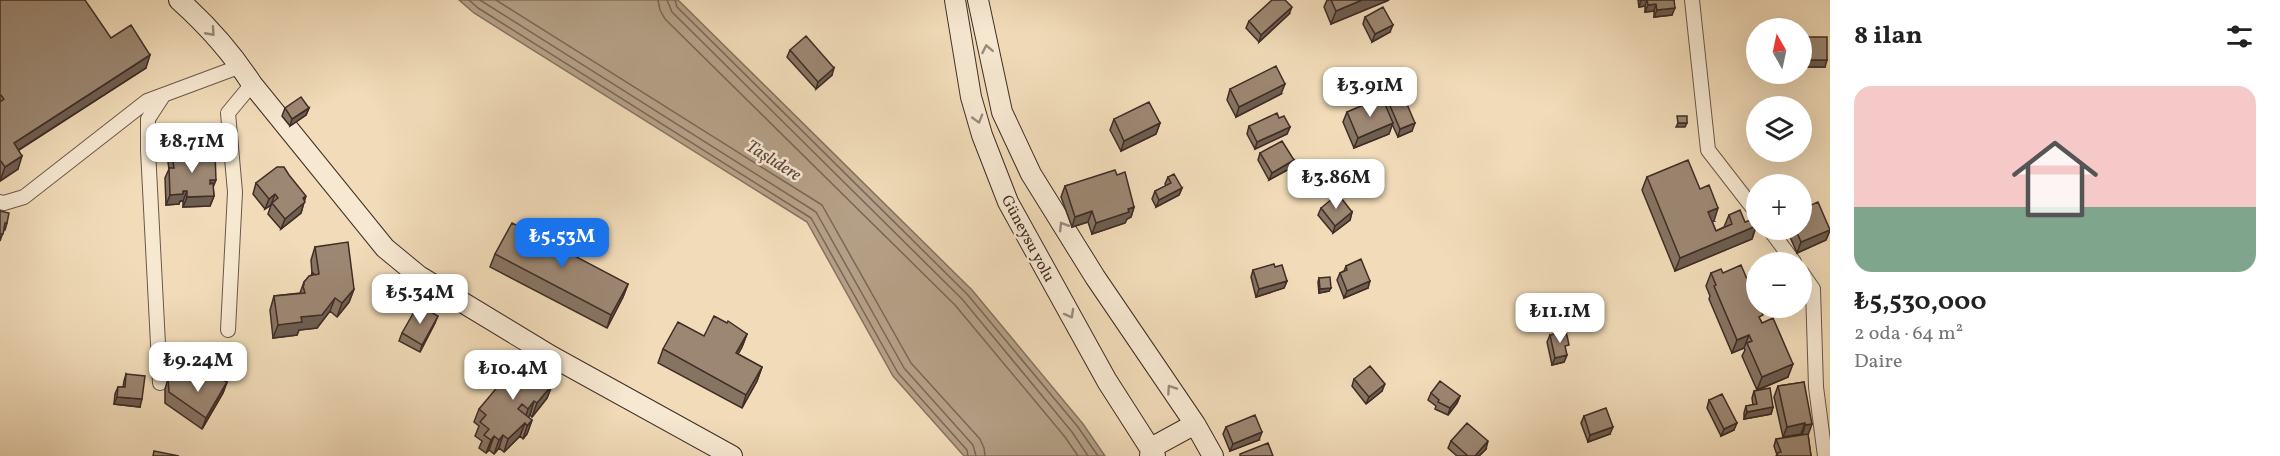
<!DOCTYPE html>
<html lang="tr">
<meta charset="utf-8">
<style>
body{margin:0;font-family:Vollkorn,serif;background:#f2f2f2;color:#222;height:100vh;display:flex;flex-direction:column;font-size:22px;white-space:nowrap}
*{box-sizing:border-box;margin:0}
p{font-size:20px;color:#767676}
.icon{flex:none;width:33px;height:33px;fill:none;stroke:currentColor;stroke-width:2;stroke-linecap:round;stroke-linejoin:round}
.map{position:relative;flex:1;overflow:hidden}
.details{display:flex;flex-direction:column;background:#fff;width:450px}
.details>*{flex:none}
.needle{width:39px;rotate:351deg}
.fabs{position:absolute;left:1746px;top:18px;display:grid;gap:12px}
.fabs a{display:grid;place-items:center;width:66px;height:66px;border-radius:50%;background:#fff;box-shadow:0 6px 24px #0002;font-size:30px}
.price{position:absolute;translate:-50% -51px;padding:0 14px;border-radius:12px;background:#fff;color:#222;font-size:20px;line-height:39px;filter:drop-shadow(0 2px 3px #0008)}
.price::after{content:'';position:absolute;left:50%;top:36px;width:18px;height:14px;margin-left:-9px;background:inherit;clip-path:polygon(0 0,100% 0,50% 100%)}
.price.selected{background:#1a73e8;color:#fff}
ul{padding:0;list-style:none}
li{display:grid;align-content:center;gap:12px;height:318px;padding:0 24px}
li+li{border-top:2px solid #e0e0e0}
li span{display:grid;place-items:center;height:186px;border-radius:18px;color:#555}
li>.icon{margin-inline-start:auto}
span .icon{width:108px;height:108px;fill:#fffc;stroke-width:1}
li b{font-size:26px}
h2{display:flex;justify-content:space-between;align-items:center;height:72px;padding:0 24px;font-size:26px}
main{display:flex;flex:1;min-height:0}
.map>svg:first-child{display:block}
.water{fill:#b4a086;stroke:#857260;stroke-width:1.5}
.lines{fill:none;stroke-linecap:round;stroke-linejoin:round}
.shore{stroke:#7a6656;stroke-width:1.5}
.street-casing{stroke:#6c584a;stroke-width:16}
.secondary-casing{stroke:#3f2d26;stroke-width:22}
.street{stroke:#f6e8d1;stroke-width:14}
.secondary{stroke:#f6e8d1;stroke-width:20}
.wall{fill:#867462;stroke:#3f2d26;stroke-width:1.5}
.shaded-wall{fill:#6d5e50;stroke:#3f2d26;stroke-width:1.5}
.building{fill:#9c8772;stroke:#3f2d26;stroke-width:1.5}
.oneway{stroke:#9a8a7c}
.labels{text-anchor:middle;stroke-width:5;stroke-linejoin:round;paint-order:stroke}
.street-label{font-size:16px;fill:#3f2d26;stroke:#f6e8d1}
.water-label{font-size:18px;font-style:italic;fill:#5c4a3e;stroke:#f6e8d1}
</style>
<main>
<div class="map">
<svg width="1830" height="456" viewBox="0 0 1830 456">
<rect width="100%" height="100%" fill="#f1dbb8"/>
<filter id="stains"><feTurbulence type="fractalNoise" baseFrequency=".00333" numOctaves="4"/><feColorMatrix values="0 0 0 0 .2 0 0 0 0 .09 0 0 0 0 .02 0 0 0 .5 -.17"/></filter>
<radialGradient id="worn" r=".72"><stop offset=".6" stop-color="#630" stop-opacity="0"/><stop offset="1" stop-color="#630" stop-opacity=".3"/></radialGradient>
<path class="water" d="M459,0H678L972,290L1083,424L1105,456H964L893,376L807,222L474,13Z"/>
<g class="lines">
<path class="shore" d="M469,0L478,8L811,218L898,373L967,450L968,456
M480,0L816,212L904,368L973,445L976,456
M496,0L822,205L911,363L980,439L984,448L985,456
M658,0L660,10L665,19L955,305L1065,437L1078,456
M667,0L672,12L962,299L1072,432L1088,456
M675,0L677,7L967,294L1078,427L1098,456"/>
<g class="street-casing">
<path id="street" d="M1692,0L1708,150L1756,212
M0,202L4,203L24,197L147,101L241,66
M1770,230L1794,262
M1802,273L1813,289L1816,387L1825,456
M228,330L235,192L228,113L252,84
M160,383L148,150V119L163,96"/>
</g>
<g class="secondary-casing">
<path id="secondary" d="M179,0C207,25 232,53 252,84L385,248L419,276L551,356L732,456
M955,0L971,97L982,135L1008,202L1107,381L1155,456
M978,0L1002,112L1031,174L1095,277L1195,424L1213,456
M1150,456L1151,448L1195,424"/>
</g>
<use href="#street" class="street"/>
<use href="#secondary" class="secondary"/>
</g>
<path class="wall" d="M0,0L111,38L146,68L19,150L18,169L0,181Z
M1327,0H1389L1331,24L1324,7Z
M1638,0H1674L1672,15L1654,17V11L1645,12V6L1639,7Z
M1289,14L1259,42L1246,28L1249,21Z
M1365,17L1390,32L1372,42L1363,24Z
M1804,37L1825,67H1802V44Z
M790,50L832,75L816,89L787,57Z
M1379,78L1376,85L1375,95L1351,104L1345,89L1347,81Z
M1230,89L1281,94L1236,117L1227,100Z
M1388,101L1412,131L1398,137L1392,124L1389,134L1354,148L1343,122L1347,112L1386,107Z
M285,108H309L306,115L290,126L282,116Z
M1114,119L1160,123L1156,134L1121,151L1110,130Z
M1249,126L1290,127L1287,134L1255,149L1247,134Z
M171,151L199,158H201L202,153L213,187L214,196L210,206L183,207V201H180L179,204L166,205L165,178L169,169L168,162Z
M1260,153L1291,168L1269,180L1258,160Z
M1117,175L1134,207L1131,217L1127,219L1125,223L1092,234L1088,222L1072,227L1061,197L1065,186Z
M1168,177L1182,188L1179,195L1156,207L1152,199L1155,191L1166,186L1165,184Z
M1647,177L1714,221H1712L1716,231L1724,227L1729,215L1756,227L1752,239L1675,271L1642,190Z
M256,183L304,201L301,213L281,229L268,214L271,205L265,209L253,194Z
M1321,208L1352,212L1350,220L1333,233L1318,215Z
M0,211L7,223L5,230H4L0,241Z
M1787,230H1830L1826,240L1797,253Z
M315,247L354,289L349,302L337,317L330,311L317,328L299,330L297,335L273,338L270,310L274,296L300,293L304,282L311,276L312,273L311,260Z
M495,254L628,284L623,297L607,328L490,267Z
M1346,266L1368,288L1344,298L1337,280L1340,273L1344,271Z
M1275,267L1287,281L1284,288L1256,297L1251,277L1253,270Z
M1711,273H1723L1761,321L1788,377L1758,390L1773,407L1771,414L1744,419V413L1746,406L1753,405L1752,398L1754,391L1757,390L1742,356L1745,350L1744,348L1732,353L1709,299L1710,296L1706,286Z
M1319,278L1329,291L1319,293L1318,282Z
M435,323L420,352L399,341L402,333Z
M747,334L742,347L738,354L762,367L757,381L742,408L658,363L663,349L704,336Z
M1550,335L1567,355L1564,362L1552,365L1547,342Z
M126,374L140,407L114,404L115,394L118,387H123L124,381Z
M168,379L227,382L223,393L202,429L165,403V389Z
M1354,379L1382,391L1366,404L1352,386Z
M1804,382L1808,435L1811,456H1776L1777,455L1774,446L1776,439L1802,435L1801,434L1783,437L1774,397L1778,386Z
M552,385L547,398L532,417L530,415L528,417L532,420L527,434L523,439L520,436L504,452L499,448L494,454L489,450L486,453L479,448L482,441L475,436L479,426L474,422L479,409Z
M1431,393L1460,396L1457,403L1448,415L1435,409L1436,406L1428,400Z
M1709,400L1734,430L1721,436L1707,408Z
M1584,416L1610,434L1588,442L1581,423Z
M1226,427L1259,440L1230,451L1223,434Z
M1451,441L1486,449L1479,456H1457L1448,448Z"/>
<path class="shaded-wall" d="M1362,0H1389L1331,24L1336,11Z
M1641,0H1647L1645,6L1639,7Z
M1656,4L1654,11L1645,12L1648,5Z
M1292,7L1289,14L1259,42L1261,35Z
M1675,8L1672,15L1654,17L1657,10Z
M1393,25L1390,32L1372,42L1375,34Z
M150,55L146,68L9,156L14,143Z
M1804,60H1827L1825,67H1802Z
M834,68L832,75L816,89L818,82Z
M1285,84L1281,94L1236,117L1239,107Z
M1378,88L1375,95L1351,104L1353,97Z
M309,108L306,115L290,126L292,119Z
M1160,123L1156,134L1121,151L1124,141Z
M1393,123L1389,134L1354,148L1358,138Z
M1415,123L1412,131L1398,137L1400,129Z
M1678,123H1687L1685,127H1676Z
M1290,127L1287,134L1255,149L1257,142Z
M22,156L18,169L0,181L5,167Z
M1294,160L1291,168L1269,180L1272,173Z
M210,180H216L212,190H206Z
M1182,188L1179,195L1156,207L1159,200Z
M183,191H187L183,201H180L179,204L166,205L170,195Z
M275,194L271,205L265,209L269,199Z
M214,196L210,206L183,207L187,197Z
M306,196L301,213L281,229L285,219Z
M1134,207L1131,217L1127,219L1125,223L1092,234L1096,223Z
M1718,208L1714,221L1703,225L1708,212Z
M1092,211L1088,222L1072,227L1075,217Z
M1352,212L1350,220L1333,233L1335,226Z
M1756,226L1752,239L1675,271L1680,258Z
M1830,230L1826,240L1797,253L1801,242Z
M1287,281L1284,288L1256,297L1259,289Z
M1370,281L1368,288L1344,298L1347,291Z
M628,284L623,297L607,328L611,315Z
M1331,288L1329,291L1319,293L1320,289Z
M354,289L349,302L337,317L342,303Z
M335,298L330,311L317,328L299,330L297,335L273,338L278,325L301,317Z
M438,316L435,323L420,352L422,345Z
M747,334L742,347L731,367L736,353Z
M1749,335L1744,348L1732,353L1737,340Z
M1567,355L1564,362L1552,365L1555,358Z
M1793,364L1788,377L1757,390L1762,377Z
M762,367L757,381L742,408L746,395Z
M227,382L223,393L202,429L206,418Z
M1385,384L1382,391L1366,404L1369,397Z
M552,385L547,398L532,417L537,403Z
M1460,396L1457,403L1448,415L1450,408Z
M117,397L142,399L140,407L114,404Z
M534,401L530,415L524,422L528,409Z
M1773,407L1771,414L1744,419L1747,412Z
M532,420L527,434L523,439L527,426Z
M525,423L520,436L504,452L508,439Z
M1737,423L1734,430L1721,436L1724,429Z
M1805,423L1801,434L1783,437L1787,427Z
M1812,424L1808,435L1802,436L1805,425Z
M1613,427L1610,434L1588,442L1590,435Z
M1262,432L1259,440L1230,451L1233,444Z
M503,435L499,448L494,454L499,440Z
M494,436L489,450L486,453L491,440Z
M1488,441L1486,449L1479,456H1475Z"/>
<path class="building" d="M0,0H85L111,38L131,25L150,55L14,143L22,156L5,167L0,160V102L4,99L0,94Z
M1272,0H1285L1292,7L1261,35L1249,21Z
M1331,0H1362L1336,11Z
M1647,0H1674L1675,8L1657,10L1656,4L1648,5Z
M1383,7L1393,25L1375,34L1365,17Z
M806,36L834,68L818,82L790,50Z
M1804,37H1827V60H1804Z
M1276,66L1285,84L1239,107L1230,89Z
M1376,70L1379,78L1374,80L1378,88L1353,97L1347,81Z
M1403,95L1415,123L1400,129L1388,101Z
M301,97L309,108L292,119L285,108Z
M1382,97L1393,123L1358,138L1347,112Z
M1149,102L1160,123L1124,141L1114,119Z
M1277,113L1279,118L1284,116L1290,127L1257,142L1249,126Z
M1677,116H1687V123H1678Z
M1282,141L1294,160L1272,173L1260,153Z
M198,150L199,158L203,157L202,153H215L216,180H210V184L213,183L214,196L187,197V191H183V194L170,195L169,168H174L171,151Z
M1688,160L1700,189L1709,185L1718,208L1708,212L1716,231L1732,224L1729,215L1740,210L1745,222L1754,219L1756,226L1680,258L1647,177Z
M277,167H284L289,175L306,196L303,198L305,202L285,219L272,203L278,198L275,194L269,199L256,183Z
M1115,170L1117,175L1125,172L1134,207L1128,209L1129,212L1096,223L1092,211L1075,217L1065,186Z
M1174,174L1182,188L1159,200L1155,191L1171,183L1168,177Z
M1338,194L1352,212L1335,226L1321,208Z
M1818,202L1830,230L1801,242L1796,230H1802V209Z
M0,211L9,213L7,223H5L3,234H0Z
M512,223L628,284L611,315L495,254Z
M348,242L354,289L342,303L335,298L322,315L301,317L302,322L278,325L274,296L305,293L303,286L304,285V282L309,276L313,275L312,272L315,275L319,274L315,247Z
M1361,259L1370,281L1347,291L1340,273L1347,270L1346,266Z
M1274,264L1275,267L1282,265L1287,281L1259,289L1253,270Z
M1741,265L1756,300V308H1760L1763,315L1759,317L1762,323L1773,318L1793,364L1762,377L1747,343L1752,341L1749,335L1737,340L1714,286L1716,285L1711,273L1721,269L1723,273Z
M1330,277L1331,288L1320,289L1319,278Z
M418,305L438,316L422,345L402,333Z
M714,316L727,323L728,321L747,334L736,353L762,367L746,395L663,349L678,322L704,336Z
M1566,331L1569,345L1565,346L1567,355L1555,358L1550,335Z
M521,359L552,385L537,403L534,401L528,409L522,404L518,409L532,420L527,426L525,423L508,439L503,435L499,440L494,436L491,440L484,435L489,429L480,422L486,415L479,409Z
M1370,366L1385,384L1369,397L1354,379Z
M126,374L145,376L142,399L117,397L118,387H125Z
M218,378L227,382L206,418L169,392L168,379Z
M1440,381L1460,396L1450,408L1438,402L1439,400L1431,393Z
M1804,382L1812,424L1805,425V423L1787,427L1778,386Z
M1770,388L1773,407L1747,412L1746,406L1757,404L1754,391Z
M1722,394L1737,423L1724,429L1709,400Z
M1606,408L1613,427L1590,435L1584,416Z
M1255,415L1262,432L1233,444L1226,427Z
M1467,423L1488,441L1475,456H1468L1451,441Z
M1808,434L1811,456H1778L1777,453L1781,452L1776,439Z
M1268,443L1273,456H1240V454Z
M154,451L179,456H153Z"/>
<defs><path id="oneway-chevron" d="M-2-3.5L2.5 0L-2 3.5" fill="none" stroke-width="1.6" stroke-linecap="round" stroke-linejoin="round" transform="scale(1.5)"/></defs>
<g class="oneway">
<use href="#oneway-chevron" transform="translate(211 32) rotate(48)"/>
<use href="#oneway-chevron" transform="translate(987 49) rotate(-101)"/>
<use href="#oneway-chevron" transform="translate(978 119) rotate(74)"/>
<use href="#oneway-chevron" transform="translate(1063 226) rotate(-122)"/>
<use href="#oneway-chevron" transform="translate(1070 314) rotate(61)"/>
<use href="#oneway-chevron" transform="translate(1171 389) rotate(-124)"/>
</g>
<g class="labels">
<g class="street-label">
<text transform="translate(1029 238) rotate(62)" y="6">Güneysu yolu</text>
</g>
<g class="water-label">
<text transform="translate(774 160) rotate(32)" y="6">Taşlıdere</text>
</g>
</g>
<rect width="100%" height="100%" filter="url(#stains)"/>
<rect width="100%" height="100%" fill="url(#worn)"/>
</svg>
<div class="fabs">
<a><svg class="needle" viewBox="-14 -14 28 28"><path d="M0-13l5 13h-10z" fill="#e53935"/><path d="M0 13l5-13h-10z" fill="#767676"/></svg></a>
<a><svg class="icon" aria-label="layers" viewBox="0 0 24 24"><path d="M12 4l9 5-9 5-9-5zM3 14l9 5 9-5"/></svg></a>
<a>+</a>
<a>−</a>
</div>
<b class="price" style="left:1370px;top:118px">₺3.91M</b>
<b class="price" style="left:192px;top:174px">₺8.71M</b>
<b class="price" style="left:1336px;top:210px">₺3.86M</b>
<b class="price selected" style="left:562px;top:269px">₺5.53M</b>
<b class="price" style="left:420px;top:325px">₺5.34M</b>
<b class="price" style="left:1560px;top:344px">₺11.1M</b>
<b class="price" style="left:198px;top:393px">₺9.24M</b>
<b class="price" style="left:513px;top:401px">₺10.4M</b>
</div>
<section class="details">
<h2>8 ilan<svg class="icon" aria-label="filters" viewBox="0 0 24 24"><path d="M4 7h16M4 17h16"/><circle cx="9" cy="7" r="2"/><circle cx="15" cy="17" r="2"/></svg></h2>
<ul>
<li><span style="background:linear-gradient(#f6c9c9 65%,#7fa58c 0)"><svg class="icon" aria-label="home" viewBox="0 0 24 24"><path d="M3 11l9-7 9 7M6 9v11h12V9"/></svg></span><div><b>₺5,530,000</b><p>2 oda · 64 m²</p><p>Daire</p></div></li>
</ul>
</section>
</main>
